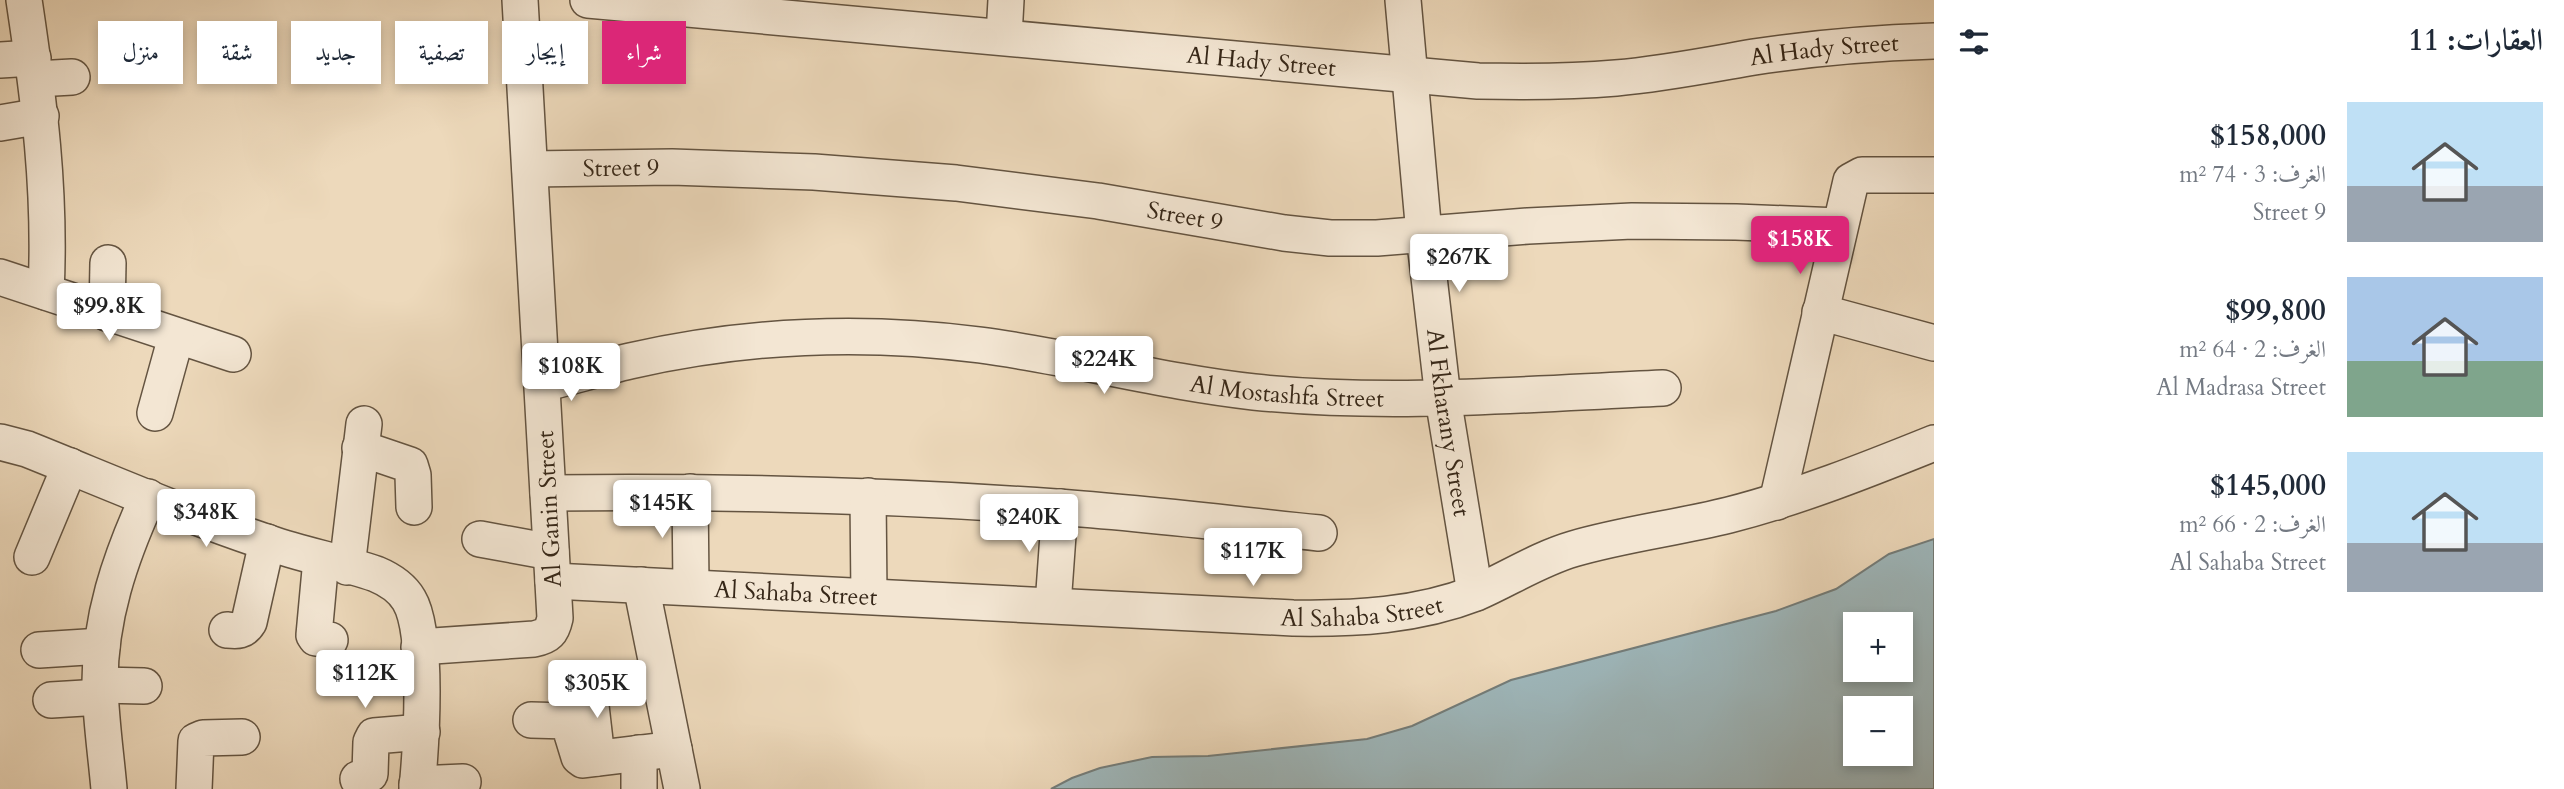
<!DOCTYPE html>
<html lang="ar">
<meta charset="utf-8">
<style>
body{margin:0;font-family:Cardo,Amiri,serif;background:#f2f2f3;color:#1f2937;direction:rtl;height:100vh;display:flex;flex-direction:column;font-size:26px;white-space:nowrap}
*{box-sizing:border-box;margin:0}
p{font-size:23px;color:#747a83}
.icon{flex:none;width:38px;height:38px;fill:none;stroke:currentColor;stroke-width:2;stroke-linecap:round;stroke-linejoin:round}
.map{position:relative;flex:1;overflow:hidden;direction:ltr}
.side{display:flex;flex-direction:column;background:#fff;width:630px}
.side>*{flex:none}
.hud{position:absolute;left:21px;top:21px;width:665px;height:63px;direction:rtl;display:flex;gap:14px}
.buttons{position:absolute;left:1843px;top:612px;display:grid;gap:14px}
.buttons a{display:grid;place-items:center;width:70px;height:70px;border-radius:0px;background:#fff;box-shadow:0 4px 10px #0003;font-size:35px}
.price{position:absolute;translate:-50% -60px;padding:0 16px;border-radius:7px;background:#fff;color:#222;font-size:23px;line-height:46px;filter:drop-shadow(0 2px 4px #0008)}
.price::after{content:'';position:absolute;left:50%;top:42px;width:21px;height:16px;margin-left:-10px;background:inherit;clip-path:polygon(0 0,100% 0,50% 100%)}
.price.on{background:#db2777;color:#fff}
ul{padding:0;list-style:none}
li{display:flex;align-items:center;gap:21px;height:175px;padding:0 21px}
li span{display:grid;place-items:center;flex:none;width:196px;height:140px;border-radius:0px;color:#555}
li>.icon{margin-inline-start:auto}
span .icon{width:84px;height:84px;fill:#fffc;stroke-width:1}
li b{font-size:30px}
h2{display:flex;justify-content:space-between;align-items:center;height:84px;padding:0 21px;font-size:30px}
.tag{padding:0 24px;border-radius:0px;background:#fff;box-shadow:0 4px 10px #0003;font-size:24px;line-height:63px}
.tag.on{background:#db2777;color:#fff}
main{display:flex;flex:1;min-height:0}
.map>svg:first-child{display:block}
.water{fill:#9eb7bb;stroke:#747d7a;stroke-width:2;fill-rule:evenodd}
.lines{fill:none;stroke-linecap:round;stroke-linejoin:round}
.minor-casing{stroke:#645441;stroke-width:38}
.minor{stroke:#f3e6d3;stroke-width:35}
.labels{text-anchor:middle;stroke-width:6;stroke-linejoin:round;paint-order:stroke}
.street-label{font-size:24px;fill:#362718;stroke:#f3e6d3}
</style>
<main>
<section class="side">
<h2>العقارات: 11<svg class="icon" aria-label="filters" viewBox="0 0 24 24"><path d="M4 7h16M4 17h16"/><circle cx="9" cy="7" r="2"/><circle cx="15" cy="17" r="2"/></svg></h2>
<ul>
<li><span style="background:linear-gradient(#bfe0f5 60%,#9aa5b1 0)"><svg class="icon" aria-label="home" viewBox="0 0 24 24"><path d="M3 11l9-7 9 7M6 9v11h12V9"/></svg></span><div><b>$158,000</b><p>الغرف: 3 · 74 m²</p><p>Street 9</p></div></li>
<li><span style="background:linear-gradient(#a9c7e8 60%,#7fa58c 0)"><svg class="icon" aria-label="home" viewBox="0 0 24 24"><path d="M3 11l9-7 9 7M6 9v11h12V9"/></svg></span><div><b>$99,800</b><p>الغرف: 2 · 64 m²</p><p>Al Madrasa Street</p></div></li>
<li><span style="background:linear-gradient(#bfe0f5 65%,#9aa5b1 0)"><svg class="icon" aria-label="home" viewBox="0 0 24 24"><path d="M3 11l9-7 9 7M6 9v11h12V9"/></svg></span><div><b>$145,000</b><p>الغرف: 2 · 66 m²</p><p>Al Sahaba Street</p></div></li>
</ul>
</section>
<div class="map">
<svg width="1934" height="789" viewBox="0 0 1934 789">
<rect width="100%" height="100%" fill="#edd9bb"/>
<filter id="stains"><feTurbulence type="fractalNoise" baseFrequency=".00286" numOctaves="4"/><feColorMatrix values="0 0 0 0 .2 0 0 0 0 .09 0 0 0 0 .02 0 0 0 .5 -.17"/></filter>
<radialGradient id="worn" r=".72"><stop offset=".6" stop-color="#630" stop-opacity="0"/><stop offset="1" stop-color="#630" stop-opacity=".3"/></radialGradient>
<path class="water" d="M1934,539V789H1051L1072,778L1100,768L1152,757L1208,756L1367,739L1412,726L1511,680L1776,611L1836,589L1889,554ZM1855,625H1900V670H1855ZM1855,709H1900V754H1855Z"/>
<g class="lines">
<g class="minor-casing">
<g id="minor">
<path d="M24,0C39,100 51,191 46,292"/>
<path id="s1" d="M588,0L1478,81C1524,82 1570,82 1616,78C1663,74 1708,65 1754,57C1813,48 1873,43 1934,41"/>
<path id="s2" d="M1403,0L1424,234L1443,398L1475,593"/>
<path d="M1004,36L1006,0"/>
<path d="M0,60L33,58"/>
<path d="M36,79L72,77"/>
<path d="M0,123L41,116"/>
<path id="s3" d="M530,169L672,167L814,172L956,183L1098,201L1284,233L1330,238H1377L1528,226L1632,221L1736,222L1839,226"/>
<path d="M0,277L233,354"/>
<path d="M1820,312L1934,343"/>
<path d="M107,313L108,263"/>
<path id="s4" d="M542,384C571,377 600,368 630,361C744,335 864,330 980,345C1072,357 1162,382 1254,392C1390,406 1527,394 1663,388"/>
<path d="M155,413L176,337"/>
<path d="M0,442L27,449C107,481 187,516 269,543C304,555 341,562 376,574C388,579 402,588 409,600C429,633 421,748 417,789"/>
<path d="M360,448L410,465L413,475L414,507"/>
<path d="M690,492L691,587"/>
<path d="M548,493C718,491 887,495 1056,507C1144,513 1232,524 1319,533"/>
<path d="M868,496L869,596"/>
<path d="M1777,502L1851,181L1862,175H1934"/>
<path d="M480,539L551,552"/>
<path d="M32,557L70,466"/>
<path d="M321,559L314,635L316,638L330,640"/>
<path d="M347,567L364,424"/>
<path id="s5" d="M553,581L1293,618C1355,619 1417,616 1476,593C1508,579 1539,559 1573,549C1624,534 1677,528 1729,515C1799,497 1867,470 1934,443"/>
<path d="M641,585L682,789"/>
<path d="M1053,605L1060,507"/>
<path d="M227,630C237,631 243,632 249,622L267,542"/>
<path d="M419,647L534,639C548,636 552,632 555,618L520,0"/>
<path d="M39,650L102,646"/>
<path d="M100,685L144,686"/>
<path d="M51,700L101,697"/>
<path d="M591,706L597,758"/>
<path d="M531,720L568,721L579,757L583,760L674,749"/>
<path d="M358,779L370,774L371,742L374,736L422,732"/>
<path d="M417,784L463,782"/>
<path d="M109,789C106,755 101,721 100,687C99,619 120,558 148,497"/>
<path d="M194,789L196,741L203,738L242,737"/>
<path d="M639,789V753"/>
</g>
</g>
<use href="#minor" class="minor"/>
</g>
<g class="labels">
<g class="street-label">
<text dy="8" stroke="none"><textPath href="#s1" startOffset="1242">Al Hady Street</textPath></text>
<text dy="8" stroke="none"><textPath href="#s1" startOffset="676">Al Hady Street</textPath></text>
<text dy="8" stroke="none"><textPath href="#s3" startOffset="91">Street 9</textPath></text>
<text dy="8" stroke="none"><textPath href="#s3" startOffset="658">Street 9</textPath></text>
<text dy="8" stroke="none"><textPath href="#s4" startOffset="754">Al Mostashfa Street</textPath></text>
<text dy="8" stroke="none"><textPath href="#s2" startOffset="425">Al Fkharany Street</textPath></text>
<text transform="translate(549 509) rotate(-93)" y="8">Al Ganin Street</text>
<text dy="8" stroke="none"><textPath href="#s5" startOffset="243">Al Sahaba Street</textPath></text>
<text dy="8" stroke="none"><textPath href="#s5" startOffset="810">Al Sahaba Street</textPath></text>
</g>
</g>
<rect width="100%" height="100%" filter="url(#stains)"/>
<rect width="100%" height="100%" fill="url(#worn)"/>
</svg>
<div class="buttons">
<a>+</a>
<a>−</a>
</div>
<b class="price on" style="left:1800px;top:276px">$158K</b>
<b class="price" style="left:1459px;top:294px">$267K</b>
<b class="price" style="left:109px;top:343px">$99.8K</b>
<b class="price" style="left:1104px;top:396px">$224K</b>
<b class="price" style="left:571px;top:403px">$108K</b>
<b class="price" style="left:662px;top:540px">$145K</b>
<b class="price" style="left:206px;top:549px">$348K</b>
<b class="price" style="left:1029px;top:554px">$240K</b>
<b class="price" style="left:1253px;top:588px">$117K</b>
<b class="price" style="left:365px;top:710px">$112K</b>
<b class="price" style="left:597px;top:720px">$305K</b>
<div class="hud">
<a class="tag on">شراء</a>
<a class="tag">إيجار</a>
<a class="tag">تصفية</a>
<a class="tag">جديد</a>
<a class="tag">شقة</a>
<a class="tag">منزل</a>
</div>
</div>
</main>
